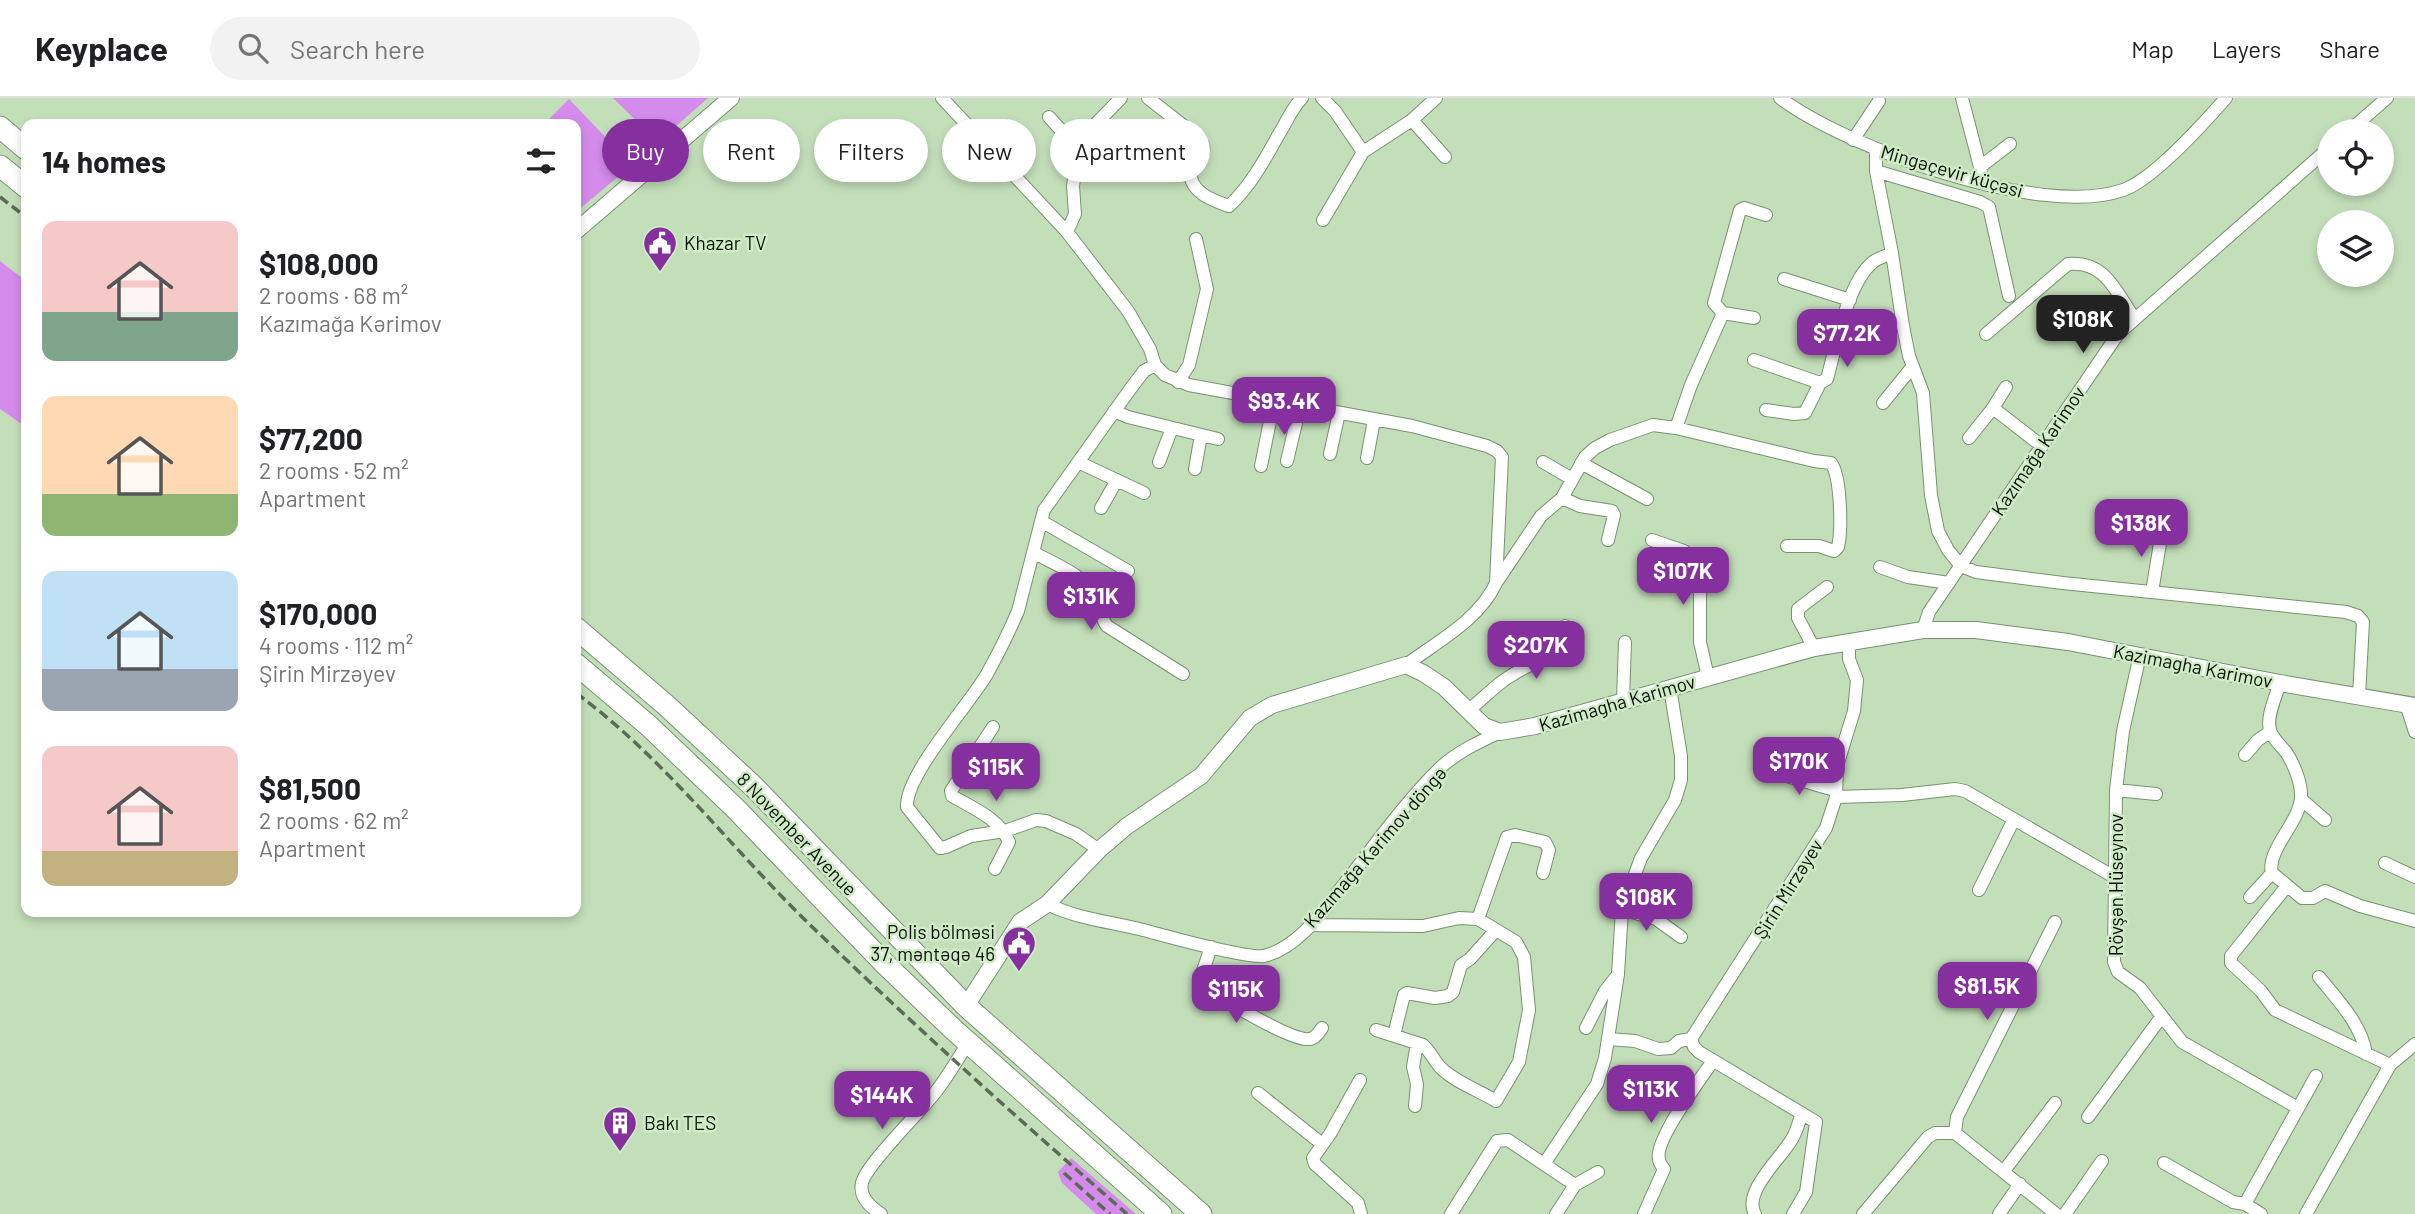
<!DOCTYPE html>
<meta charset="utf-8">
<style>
body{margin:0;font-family:Barlow,sans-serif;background:#f2f2f2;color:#202124;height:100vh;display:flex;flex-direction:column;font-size:26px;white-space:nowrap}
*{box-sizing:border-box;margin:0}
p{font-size:23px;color:#757577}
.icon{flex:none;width:38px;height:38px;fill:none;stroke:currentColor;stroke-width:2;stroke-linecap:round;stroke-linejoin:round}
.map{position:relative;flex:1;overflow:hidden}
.panel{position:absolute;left:21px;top:21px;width:560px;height:798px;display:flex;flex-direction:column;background:#fff;border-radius:14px;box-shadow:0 4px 10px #0003}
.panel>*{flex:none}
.banner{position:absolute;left:602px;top:21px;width:665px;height:63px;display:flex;gap:14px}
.tools{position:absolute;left:2317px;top:21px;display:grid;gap:14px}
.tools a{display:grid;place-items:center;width:77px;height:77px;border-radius:50%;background:#fff;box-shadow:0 4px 10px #0003;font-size:35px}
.price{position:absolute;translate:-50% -60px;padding:0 16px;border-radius:14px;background:#85309e;color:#fff;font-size:23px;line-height:46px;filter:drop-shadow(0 2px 4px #0008)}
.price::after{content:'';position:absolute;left:50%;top:42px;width:21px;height:16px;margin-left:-10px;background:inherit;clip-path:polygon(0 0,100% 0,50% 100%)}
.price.selected{background:#222;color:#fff}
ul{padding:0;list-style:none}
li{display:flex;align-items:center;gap:21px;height:175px;padding:0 21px}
li span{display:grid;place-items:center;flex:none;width:196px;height:140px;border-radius:14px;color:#555}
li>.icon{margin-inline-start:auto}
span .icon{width:84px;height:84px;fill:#fffc;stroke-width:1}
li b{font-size:30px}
h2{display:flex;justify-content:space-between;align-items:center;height:84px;padding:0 21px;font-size:30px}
.pill{padding:0 24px;border-radius:32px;background:#fff;box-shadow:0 4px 10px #0003;font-size:24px;line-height:63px}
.pill.selected{background:#85309e;color:#fff}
header{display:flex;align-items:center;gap:42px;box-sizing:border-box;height:98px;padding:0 35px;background:#fff;border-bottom:2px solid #e0e0e0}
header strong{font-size:33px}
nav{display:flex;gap:38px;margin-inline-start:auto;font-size:24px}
.search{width:490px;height:63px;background:#f2f2f2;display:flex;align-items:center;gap:18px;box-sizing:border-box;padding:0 24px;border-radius:38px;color:#757577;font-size:26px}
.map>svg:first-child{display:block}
.green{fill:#d48bec}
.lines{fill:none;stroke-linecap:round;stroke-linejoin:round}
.minor-casing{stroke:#789270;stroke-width:14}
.tertiary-casing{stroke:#789270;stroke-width:18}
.trunk-casing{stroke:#789270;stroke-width:23}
.minor{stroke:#fff;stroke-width:12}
.tertiary{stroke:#fff;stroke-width:16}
.trunk{stroke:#fff;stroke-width:21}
.rail{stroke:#5b6c55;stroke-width:3.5;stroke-dasharray:10 5;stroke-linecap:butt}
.labels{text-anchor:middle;stroke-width:5;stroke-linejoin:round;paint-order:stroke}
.street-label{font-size:19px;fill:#070f04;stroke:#d0ecc6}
.poi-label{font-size:19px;fill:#070f04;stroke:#d0ecc6;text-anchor:start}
</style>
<header>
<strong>Keyplace</strong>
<div class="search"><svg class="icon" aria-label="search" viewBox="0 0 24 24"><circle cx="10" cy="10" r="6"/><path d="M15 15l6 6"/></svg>Search here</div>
<nav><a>Map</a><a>Layers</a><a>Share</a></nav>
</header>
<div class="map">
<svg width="2415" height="1116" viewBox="0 0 2415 1116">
<rect width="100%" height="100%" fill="#c3dfba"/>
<path class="green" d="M613,0H708L658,44Z
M569,1L632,67L576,114V26H544Z
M0,163L26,183V329L0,311Z
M1071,1060L1136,1116H1096L1062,1085L1058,1074Z"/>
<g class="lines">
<g class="minor-casing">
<path id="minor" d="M942,0L1067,134L1128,213L1150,251L1155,267L1165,277L1189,287L1412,328L1487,348L1497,353L1502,359L1496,485C1479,522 1438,543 1406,567
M1148,0L1199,40C1209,54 1200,61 1190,73C1190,94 1211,102 1229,108C1250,89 1265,61 1279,36C1288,22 1290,13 1302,0
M1322,0L1335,13L1363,54
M1780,0C1847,50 2041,121 2123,92C2153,82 2204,25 2226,0
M1962,0L1980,69L1982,85
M1049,19L1068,40L1079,48
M1412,22L1445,59
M2349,33L2387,0
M1853,42L1879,3
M1876,51V73L1892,155L1903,228L1909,258L1923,295L1931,397L1938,433L1948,452L1961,468L1976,474L2063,485L2346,514L2358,518L2363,524L2359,598
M1980,69L2010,46
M1876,73L1980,104L1989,109L2009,198
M1323,122L1363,54L1412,22L1436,0
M1067,134L1075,116L1073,88L1079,48L1084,38L1121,0
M1784,181L1850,202
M1723,215L1754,220
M1986,236L2068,166C2105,162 2116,194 2134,220
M1754,262L1820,285
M1178,284L1189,267L1207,191L1196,141
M1883,305L1913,268
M1993,310L2042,348
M1766,312L1794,316L1805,315L1820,285L1827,281C1836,249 1847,185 1873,164C1878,160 1886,158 1892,155
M1114,313L1128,319L1218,341
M1676,330L1691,287L1723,215L1714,205L1740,112L1744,110L1766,117
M1969,340L1993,310L2006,289
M1330,356L1339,315
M1367,360L1374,322
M1287,363L1300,308
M1078,364L1144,395
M1159,364L1172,330
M1543,364L1572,381
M1581,365L1647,401
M1261,368L1274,303
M1195,371L1201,337
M1562,400L1580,408L1612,413L1614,417L1608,442
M1101,410L1117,382
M1041,423L1128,473
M1652,442L1684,453L1695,462L1700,474V544L1708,579
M1033,454C1052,465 1079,475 1093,493C1102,503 1098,517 1107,528L1183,576
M1880,469L1908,479L1949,485
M1498,482L1541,418L1562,400L1585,359L1595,350L1610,342L1653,327L1676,330L1814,363L1831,365C1841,378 1842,432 1838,449L1834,453L1819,448H1787
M2152,494L2162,433
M1923,532L1929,514L2118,236L2329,50
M1814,550L1798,520V511L1827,489
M2140,557L2123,633L2116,692L2114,864L2118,874L2140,890L2182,944L2298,1010
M2280,585C2276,598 2266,619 2270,632C2272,640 2281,648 2286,654C2294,666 2302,686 2301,700C2299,725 2266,753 2272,775L2302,800H2313L2325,793L2360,808L2415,823
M1623,602L1625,544
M2406,606L2415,634
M1469,612C1483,601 1496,586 1512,577C1543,557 1551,568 1565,528
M993,629L951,693L952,698C973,710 1000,721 1009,744L995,771
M2245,657L2258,642L2270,634
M1766,675C1790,676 1812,687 1836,692
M2116,692L2156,696
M1836,699L1902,697L1955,691L1965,693L2116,780
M2301,701L2325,722
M1099,752L1076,736L1046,723L1036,722L1005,733L971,738L946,749L940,750L907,709C905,677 969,607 987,576C998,556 1009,534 1018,513L1044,412L1131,290L1144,273L1155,267
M2385,765L2415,779
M2286,789L2231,858V865L2261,893L2275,912L2390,967
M1979,792L2014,721
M2250,799L2272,775
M1047,806C1082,823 1117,824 1154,835C1173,840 1248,861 1264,858C1301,849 1326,808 1349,780C1378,743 1407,702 1441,669C1459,653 1479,644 1500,634
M1622,811L1656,821L1681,839
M1478,821L1507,739L1515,737L1545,744L1549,752L1543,775
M1310,827L1423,828L1459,820L1478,821L1516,844L1524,859L1529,912L1519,964L1496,1003C1478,992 1455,984 1441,970C1434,963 1431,954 1423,947L1376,932
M1211,849L1200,882L1201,887L1206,891C1225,902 1292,944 1310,941C1316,940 1319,934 1322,930
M2319,879C2337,901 2362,927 2366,956
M1586,930L1605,893L1616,879
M1394,937L1404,897L1407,895L1435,900L1448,898L1453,894L1461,867L1470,861L1496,832
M1608,941L1635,943L1658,951L1671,950L1679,943L1691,941
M1691,941L1826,730L1836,699L1837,668L1854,613L1857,582L1849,561V545
M1691,941L1694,949L1699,954L1816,1024L1806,1094L1793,1116
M1360,982L1330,1036L1313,1060L1315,1066L1358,1105L1361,1116
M1258,995L1322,1046
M1415,1008L1417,986L1413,969L1417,945
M2088,1019L2162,918
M1955,1035L1957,1019L2055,824
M2164,1065L2233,1104L2245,1106L2261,1116
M1544,1066L1597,986L1605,960L1618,876L1622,811L1641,760L1675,702L1681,682V658L1670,590
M2004,1073L2055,1005
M2245,1106L2316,978
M881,1116C870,1109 859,1099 862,1085C865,1068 920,1014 934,996C947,980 957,962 968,945
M1451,1116L1497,1043L1508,1042L1575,1087
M1556,1116L1575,1087L1598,1074
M1644,1116L1664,1071C1662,1068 1659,1065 1659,1061C1654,1043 1701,980 1713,963
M1755,1116C1742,1094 1782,1059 1792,1041C1797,1033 1799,1023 1802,1015
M1863,1116L1928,1039L1935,1035H1955L2056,1116
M1999,1116L2020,1086
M2065,1116L2102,1063
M2306,1116L2390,967L2415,946"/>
</g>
<g class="tertiary-casing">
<path id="tertiary" d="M576,133L731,0
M966,908L1020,824L1047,806L1099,752L1127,728L1201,678L1250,620L1272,607L1406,567L1423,575L1444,589L1484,628L1500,634L1535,628L1814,550L1923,532H1976L2068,544L2280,585L2415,608"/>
</g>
<g class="trunk-casing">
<path id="trunk" d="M0,29L26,51
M0,68L26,89
M576,530L667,608L754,689L966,908L1201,1116
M576,566L649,628L735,710L886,867L954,932L1161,1116"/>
</g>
<use href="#minor" class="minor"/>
<use href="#tertiary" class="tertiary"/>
<use href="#trunk" class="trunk"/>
<path class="rail" d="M0,99L26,119
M576,595C660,657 724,741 798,815C904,919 1015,1018 1127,1116
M1064,1075L1110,1116"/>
</g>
<defs>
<g id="civic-pin" transform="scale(1.75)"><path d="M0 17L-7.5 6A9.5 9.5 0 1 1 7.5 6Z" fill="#85309e" stroke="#d0ecc6"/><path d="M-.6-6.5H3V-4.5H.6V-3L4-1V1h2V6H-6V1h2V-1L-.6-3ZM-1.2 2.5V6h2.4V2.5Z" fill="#fff"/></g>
<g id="building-pin" transform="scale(1.75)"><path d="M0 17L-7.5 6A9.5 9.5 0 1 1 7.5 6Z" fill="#85309e" stroke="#d0ecc6"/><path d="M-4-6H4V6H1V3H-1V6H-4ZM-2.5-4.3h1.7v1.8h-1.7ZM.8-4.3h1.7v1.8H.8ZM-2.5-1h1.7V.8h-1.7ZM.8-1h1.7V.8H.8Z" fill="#fff"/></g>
</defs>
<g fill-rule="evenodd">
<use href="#civic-pin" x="660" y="145"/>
<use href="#civic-pin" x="1019" y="845"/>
<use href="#building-pin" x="620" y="1025"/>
</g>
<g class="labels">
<g class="street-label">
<text transform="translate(1952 73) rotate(16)" y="7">Mingəçevir küçəsi</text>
<text transform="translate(2038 353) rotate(-56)" y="7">Kazımağa Kərimov</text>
<text transform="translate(2193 568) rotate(11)" y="7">Kazimagha Karimov</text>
<text transform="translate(1617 605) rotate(-16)" y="7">Kazimagha Karimov</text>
<text transform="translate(797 736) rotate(46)" y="7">8 November Avenue</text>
<text transform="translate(1375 749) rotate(-49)" y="7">Kazımağa Kərimov döngə</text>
<text transform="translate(2116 787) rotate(-90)" y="7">Rövşən Hüseynov</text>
<text transform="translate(1788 791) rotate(-58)" y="7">Şirin Mirzəyev</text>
</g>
<g class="poi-label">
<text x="684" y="152">Khazar TV</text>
<text x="995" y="841" text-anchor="end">Polis bölməsi<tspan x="995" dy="22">37, məntəqə 46</tspan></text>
<text x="644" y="1032">Bakı TES</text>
</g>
</g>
</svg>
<div class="tools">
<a><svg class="icon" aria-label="locate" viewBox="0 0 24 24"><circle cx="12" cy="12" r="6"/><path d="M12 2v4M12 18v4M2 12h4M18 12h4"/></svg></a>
<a><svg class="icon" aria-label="layers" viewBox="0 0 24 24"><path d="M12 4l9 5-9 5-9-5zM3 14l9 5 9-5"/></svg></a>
</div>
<b class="price selected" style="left:2083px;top:257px">$108K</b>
<b class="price" style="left:1847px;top:271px">$77.2K</b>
<b class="price" style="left:1284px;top:339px">$93.4K</b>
<b class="price" style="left:2141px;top:461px">$138K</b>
<b class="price" style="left:1683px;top:509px">$107K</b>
<b class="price" style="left:1091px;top:534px">$131K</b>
<b class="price" style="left:1536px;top:583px">$207K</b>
<b class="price" style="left:1799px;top:699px">$170K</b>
<b class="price" style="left:996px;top:705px">$115K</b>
<b class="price" style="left:1646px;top:835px">$108K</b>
<b class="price" style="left:1987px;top:924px">$81.5K</b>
<b class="price" style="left:1236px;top:927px">$115K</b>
<b class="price" style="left:1651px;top:1027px">$113K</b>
<b class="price" style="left:882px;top:1033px">$144K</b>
<div class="banner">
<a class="pill selected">Buy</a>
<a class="pill">Rent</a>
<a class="pill">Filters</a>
<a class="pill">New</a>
<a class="pill">Apartment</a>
</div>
<section class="panel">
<h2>14 homes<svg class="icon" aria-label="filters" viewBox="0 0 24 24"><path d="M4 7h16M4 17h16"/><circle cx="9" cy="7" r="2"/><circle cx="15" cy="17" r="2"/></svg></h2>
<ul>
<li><span style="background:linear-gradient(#f6c9c9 65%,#7fa58c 0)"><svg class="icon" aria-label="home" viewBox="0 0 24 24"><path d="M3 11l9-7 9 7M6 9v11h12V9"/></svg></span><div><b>$108,000</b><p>2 rooms · 68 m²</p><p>Kazımağa Kərimov</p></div></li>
<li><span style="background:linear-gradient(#ffd9b3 70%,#8fb573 0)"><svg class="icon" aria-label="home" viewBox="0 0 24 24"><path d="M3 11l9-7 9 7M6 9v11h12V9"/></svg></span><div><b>$77,200</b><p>2 rooms · 52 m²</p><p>Apartment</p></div></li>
<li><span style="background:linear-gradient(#bfe0f5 70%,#9aa5b1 0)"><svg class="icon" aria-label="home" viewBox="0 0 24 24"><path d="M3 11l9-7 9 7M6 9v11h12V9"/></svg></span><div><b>$170,000</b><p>4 rooms · 112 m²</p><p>Şirin Mirzəyev</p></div></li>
<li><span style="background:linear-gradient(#f6c9c9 75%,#c2b280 0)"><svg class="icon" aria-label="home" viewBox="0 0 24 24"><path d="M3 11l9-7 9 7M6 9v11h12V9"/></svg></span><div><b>$81,500</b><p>2 rooms · 62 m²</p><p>Apartment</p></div></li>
</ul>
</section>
</div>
